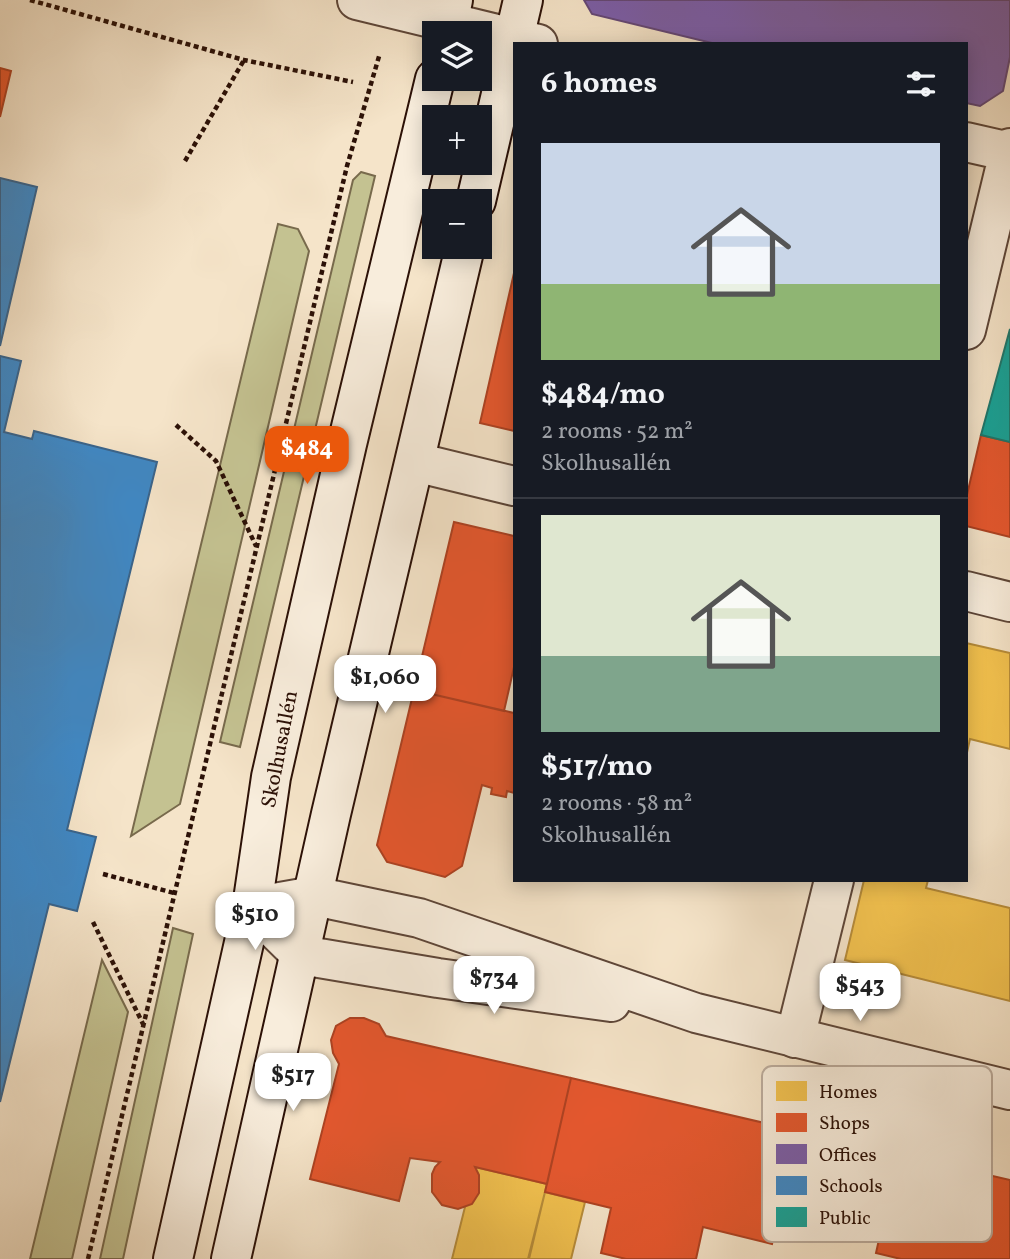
<!DOCTYPE html>
<meta charset="utf-8">
<style>
body{margin:0;font-family:Vollkorn,serif;background:#242831;color:#f1f3f6;height:100vh;display:flex;flex-direction:column;font-size:26px;white-space:nowrap}
*{box-sizing:border-box;margin:0}
p{font-size:23px;color:#9ea1a6}
.icon{flex:none;width:38px;height:38px;fill:none;stroke:currentColor;stroke-width:2;stroke-linecap:round;stroke-linejoin:round}
.map{position:relative;flex:1;overflow:hidden}
.side{position:absolute;left:513px;top:42px;width:455px;height:840px;display:flex;flex-direction:column;background:#171b24;border-radius:0px;box-shadow:0 4px 18px #0003}
.side>*{flex:none}
.fabs{position:absolute;left:422px;top:21px;display:grid;gap:14px}
.fabs a{display:grid;place-items:center;width:70px;height:70px;border-radius:0px;background:#171b24;box-shadow:0 4px 18px #0003;font-size:35px}
.price{position:absolute;translate:-50% -60px;padding:0 16px;border-radius:14px;background:#fff;color:#222;font-size:23px;line-height:46px;filter:drop-shadow(0 2px 4px #0008)}
.price::after{content:'';position:absolute;left:50%;top:42px;width:21px;height:16px;margin-left:-10px;background:inherit;clip-path:polygon(0 0,100% 0,50% 100%)}
.price.current{background:#ea580c;color:#fff}
ul{padding:0;list-style:none}
li{display:grid;align-content:center;gap:14px;height:371px;padding:0 28px}
li+li{border-top:2px solid #363941}
li span{display:grid;place-items:center;height:217px;border-radius:0px;color:#555}
li>.icon{margin-inline-start:auto}
span .icon{width:126px;height:126px;fill:#fffc;stroke-width:1}
li b{font-size:30px}
h2{display:flex;justify-content:space-between;align-items:center;height:84px;padding:0 28px;font-size:30px}
.map>svg:first-child{display:block}
.green{fill:#c4c291;stroke:#786a4c;stroke-width:2}
.homes{fill:#f2c14e;stroke:#b78c39;stroke-width:2}
.shops{fill:#e4572e;stroke:#ad4222;stroke-width:2}
.offices{fill:#7b5ea7;stroke:#634777;stroke-width:2}
.schools{fill:#3f88c5;stroke:#39648c;stroke-width:2}
.public{fill:#17a398;stroke:#1d776c;stroke-width:2}
.lines{fill:none;stroke-linecap:round;stroke-linejoin:round}
.minor-casing{stroke:#5e4638;stroke-width:42}
.tertiary-casing{stroke:#5e4638;stroke-width:42}
.secondary-casing{stroke:#2c1107;stroke-width:42}
.path{stroke:#2c1107;stroke-width:4.5;stroke-dasharray:5 3.5;stroke-linecap:butt}
.minor{stroke:#f8eddc;stroke-width:38}
.tertiary{stroke:#f8eddc;stroke-width:38}
.secondary{stroke:#f8eddc;stroke-width:38}
.labels{text-anchor:middle;stroke-width:7;stroke-linejoin:round;paint-order:stroke}
.street-label{font-size:21px;fill:#2c1107;stroke:#f8eddc}
.key{fill:#f8eddc;stroke:#bbab9c;stroke-width:2}
.key-label{font-size:19px;fill:#2c1107}
</style>
<div class="map">
<svg width="1010" height="1259" viewBox="0 0 1010 1259">
<rect width="100%" height="100%" fill="#f5e4c9"/>
<filter id="stains"><feTurbulence type="fractalNoise" baseFrequency=".00286" numOctaves="4"/><feColorMatrix values="0 0 0 0 .2 0 0 0 0 .09 0 0 0 0 .02 0 0 0 .5 -.17"/></filter>
<radialGradient id="worn" r=".72"><stop offset=".6" stop-color="#630" stop-opacity="0"/><stop offset="1" stop-color="#630" stop-opacity=".3"/></radialGradient>
<path class="green" d="M361,172L375,176L240,747L220,742L353,180Z
M278,224L298,229L309,251L180,804L131,836Z
M173,928L193,934L123,1259H100Z
M102,960L128,1012L72,1259H30Z"/>
<path class="homes" d="M966,643L1010,653V749L970,739L966,757Z
M864,880H928L926,888L1010,908V1001L845,960Z
M475,1167L547,1184L528,1259H452Z
M545,1192L585,1202L571,1259H529Z"/>
<path class="shops" d="M0,68L11,71L0,117Z
M514,273V431L480,423Z
M981,435L1010,442V537L966,526V499Z
M454,522L514,536V667L504,711L414,690Z
M414,690L514,713V793L507,791L506,797L491,794L492,788L482,785L462,866L445,877L387,862L377,845Z
M350,1018H364L379,1024L386,1036L571,1078L547,1184L475,1167L479,1175V1193L472,1204L458,1209L442,1205L432,1192V1174L435,1167L440,1162L410,1158L399,1201L310,1179L339,1064L333,1053L331,1040L336,1026Z
M571,1078L799,1131L772,1244L703,1227L696,1259H626L601,1253L611,1208L545,1192Z
M799,1131L1010,1180V1259H901L876,1253L880,1235L780,1212Z"/>
<path class="offices" d="M584,0H1010V57L1003,91L980,106L966,103V44H716L592,14Z"/>
<path class="schools" d="M0,178L37,187L0,346Z
M0,356L21,361L4,432L32,439L34,431L157,462L67,830L96,837L77,911L49,904L0,1102Z"/>
<path class="public" d="M1010,329V442L981,435Z"/>
<g class="lines">
<g class="minor-casing">
<path id="minor" d="M357,0L538,44
M966,142L1010,152
M966,330L1010,148
M415,462L514,486
M966,591L1010,602
M795,1038L834,880"/>
</g>
<g class="tertiary-casing">
<path id="tertiary" d="M252,907L314,896L419,918L696,1013L1010,1090
M252,907L301,955L438,978L611,1002"/>
</g>
<g class="secondary-casing">
<path id="secondary" d="M446,33L453,0
M476,201L523,0
M173,1259L252,907L271,777L347,444L435,79
M231,1259L331,814L465,247"/>
</g>
<path class="path" d="M30,0L244,60L353,82
M185,161L244,60
M176,425L216,461L256,546
M103,874L174,893
M93,922L143,1024
M88,1259L347,166L380,53"/>
<use href="#minor" class="minor"/>
<use href="#tertiary" class="tertiary"/>
<use href="#secondary" class="secondary"/>
</g>
<g class="labels">
<g class="street-label">
<text transform="translate(279 749) rotate(-79)" y="7">Skolhusallén</text>
</g>
</g>
<rect x="762" y="1066" width="230" height="176" rx="10" class="key"/>
<rect x="776" y="1081" width="31" height="20" fill="#f2c14e"/>
<rect x="776" y="1113" width="31" height="19" fill="#e4572e"/>
<rect x="776" y="1144" width="31" height="20" fill="#7b5ea7"/>
<rect x="776" y="1176" width="31" height="19" fill="#3f88c5"/>
<rect x="776" y="1207" width="31" height="20" fill="#17a398"/>
<g class="key-label">
<text x="819" y="1098">Homes</text>
<text x="819" y="1129">Shops</text>
<text x="819" y="1161">Offices</text>
<text x="819" y="1192">Schools</text>
<text x="819" y="1224">Public</text>
</g>
<rect width="100%" height="100%" filter="url(#stains)"/>
<rect width="100%" height="100%" fill="url(#worn)"/>
</svg>
<div class="fabs">
<a><svg class="icon" aria-label="layers" viewBox="0 0 24 24"><path d="M12 4l9 5-9 5-9-5zM3 14l9 5 9-5"/></svg></a>
<a>+</a>
<a>−</a>
</div>
<b class="price current" style="left:307px;top:486px">$484</b>
<b class="price" style="left:385px;top:715px">$1,060</b>
<b class="price" style="left:255px;top:952px">$510</b>
<b class="price" style="left:494px;top:1016px">$734</b>
<b class="price" style="left:860px;top:1023px">$543</b>
<b class="price" style="left:293px;top:1113px">$517</b>
<section class="side">
<h2>6 homes<svg class="icon" aria-label="filters" viewBox="0 0 24 24"><path d="M4 7h16M4 17h16"/><circle cx="9" cy="7" r="2"/><circle cx="15" cy="17" r="2"/></svg></h2>
<ul>
<li><span style="background:linear-gradient(#c9d6e8 65%,#8fb573 0)"><svg class="icon" aria-label="home" viewBox="0 0 24 24"><path d="M3 11l9-7 9 7M6 9v11h12V9"/></svg></span><div><b>$484/mo</b><p>2 rooms · 52 m²</p><p>Skolhusallén</p></div></li>
<li><span style="background:linear-gradient(#dfe7d0 65%,#7fa58c 0)"><svg class="icon" aria-label="home" viewBox="0 0 24 24"><path d="M3 11l9-7 9 7M6 9v11h12V9"/></svg></span><div><b>$517/mo</b><p>2 rooms · 58 m²</p><p>Skolhusallén</p></div></li>
</ul>
</section>
</div>
